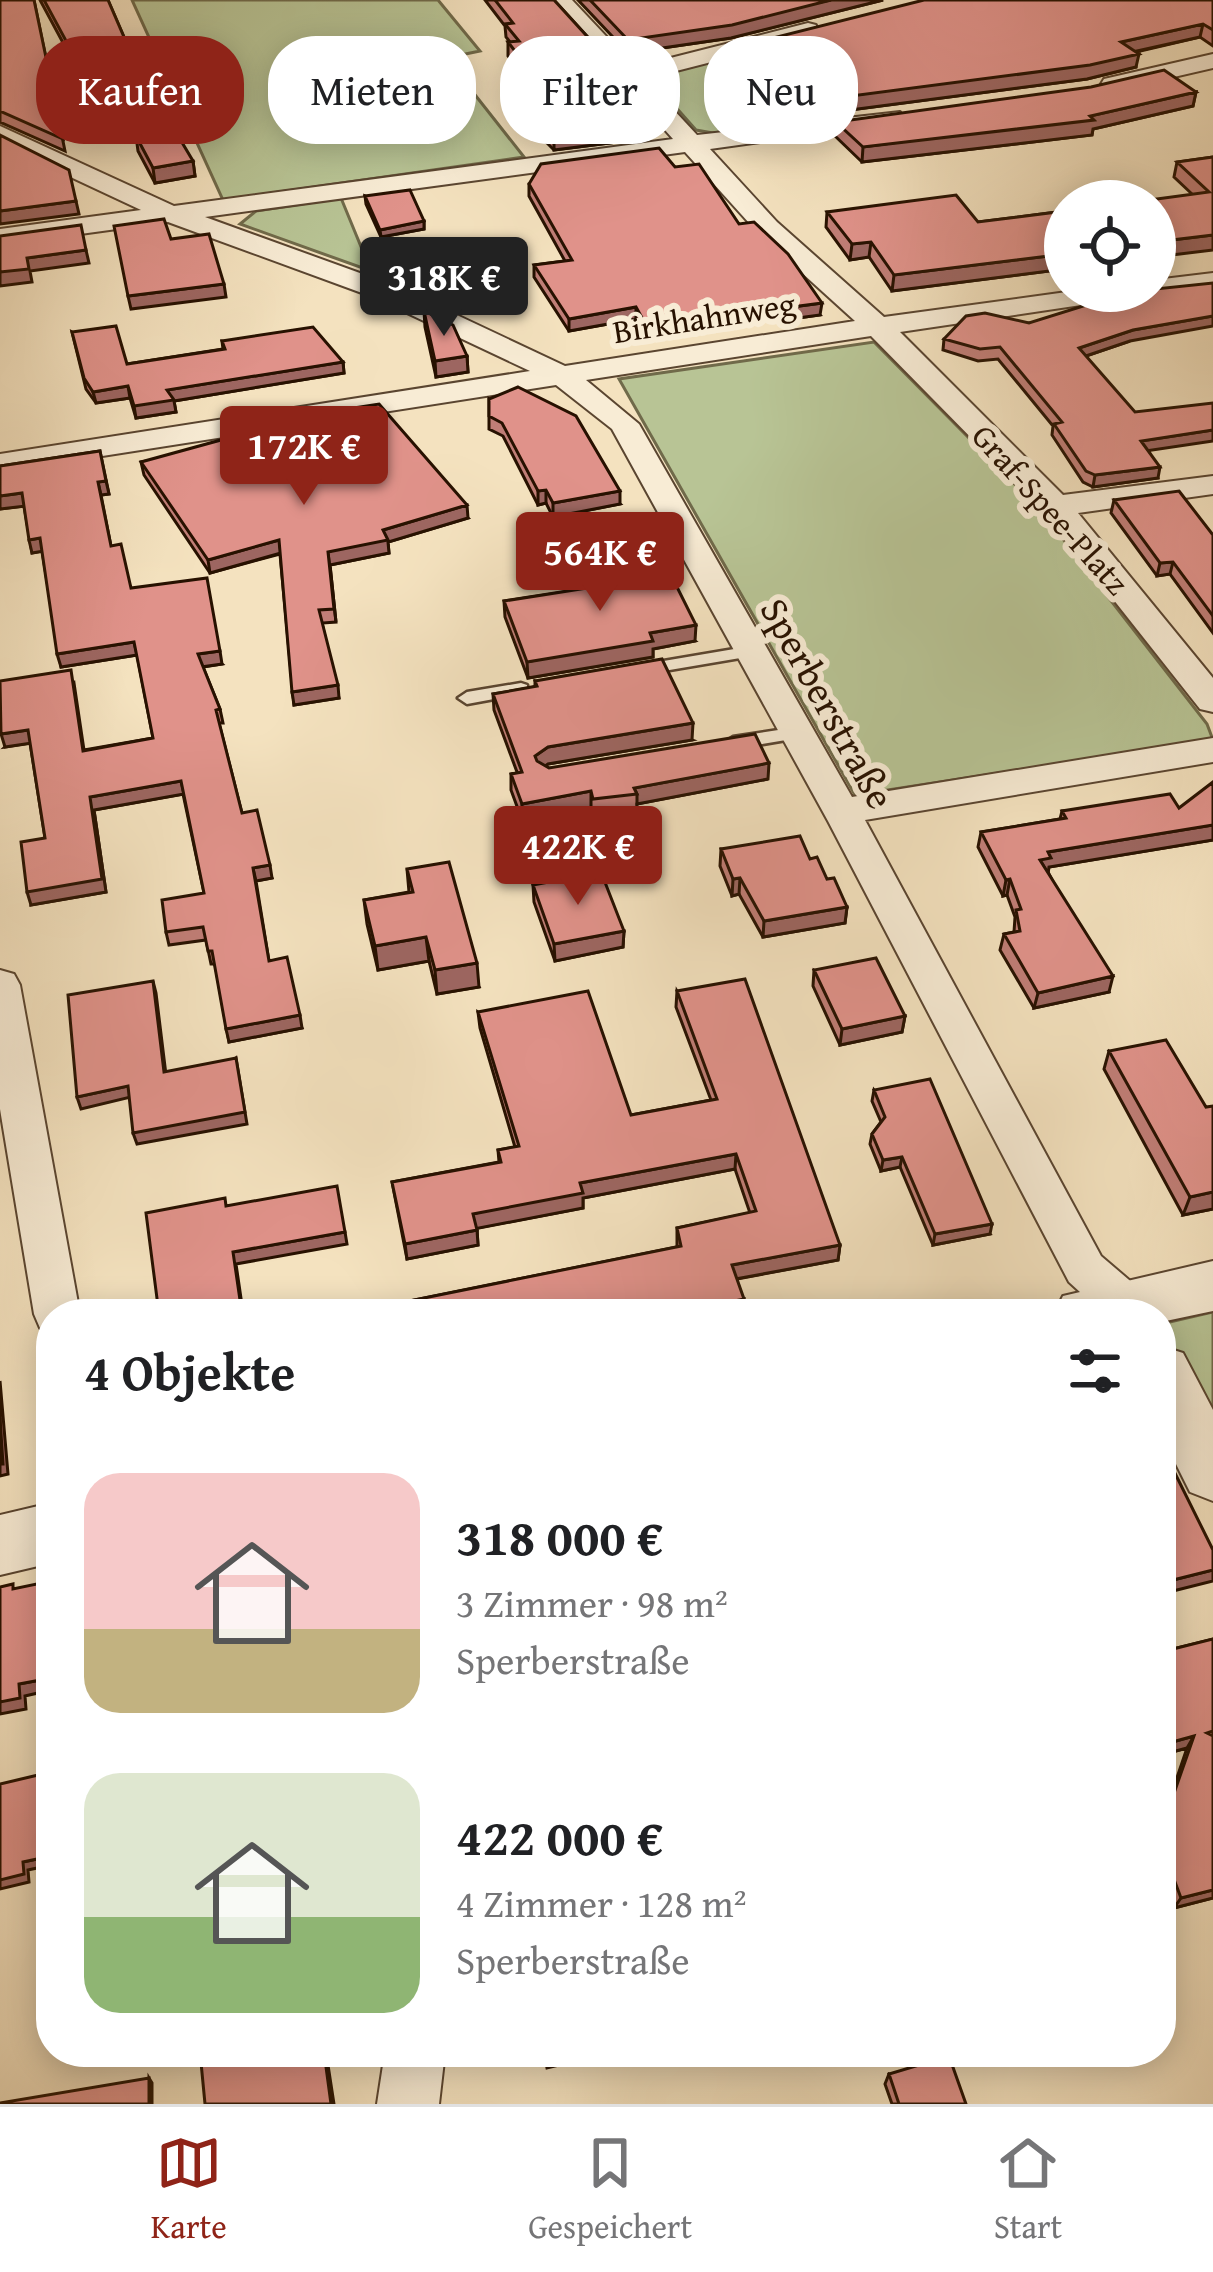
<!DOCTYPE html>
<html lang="de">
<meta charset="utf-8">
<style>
body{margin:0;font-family:"Gentium Book Plus",serif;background:#f2f2f2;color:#202124;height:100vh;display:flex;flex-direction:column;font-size:45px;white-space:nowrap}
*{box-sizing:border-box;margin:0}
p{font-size:39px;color:#757577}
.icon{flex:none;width:66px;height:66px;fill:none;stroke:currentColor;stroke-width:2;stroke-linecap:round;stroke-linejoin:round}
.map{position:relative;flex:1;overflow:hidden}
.details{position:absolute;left:36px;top:1299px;width:1140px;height:768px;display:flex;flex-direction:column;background:#fff;border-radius:48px;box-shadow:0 6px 30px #0003}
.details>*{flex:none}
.banner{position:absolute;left:36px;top:36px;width:1143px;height:108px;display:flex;gap:24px}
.tools{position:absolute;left:1044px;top:180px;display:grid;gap:24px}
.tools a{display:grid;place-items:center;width:132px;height:132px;border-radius:50%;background:#fff;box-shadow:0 6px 30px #0003;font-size:60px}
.price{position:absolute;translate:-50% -102px;padding:0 27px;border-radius:12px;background:#8f2418;color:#fff;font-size:39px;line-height:78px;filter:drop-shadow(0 3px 6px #0008)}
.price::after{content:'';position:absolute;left:50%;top:72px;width:36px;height:27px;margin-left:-18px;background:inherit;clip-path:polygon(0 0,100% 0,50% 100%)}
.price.selected{background:#222;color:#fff}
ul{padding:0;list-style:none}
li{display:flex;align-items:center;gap:36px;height:300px;padding:0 48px}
li span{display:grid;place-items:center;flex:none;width:336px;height:240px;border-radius:36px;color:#555}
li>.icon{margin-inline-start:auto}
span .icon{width:144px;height:144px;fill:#fffc;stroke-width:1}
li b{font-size:51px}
h2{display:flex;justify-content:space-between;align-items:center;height:144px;padding:0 48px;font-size:51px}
.chip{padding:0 42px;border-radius:48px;background:#fff;box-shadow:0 6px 30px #0003;font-size:42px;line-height:108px}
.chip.selected{background:#8f2418;color:#fff}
.dock{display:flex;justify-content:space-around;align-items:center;height:168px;border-top:3px solid #e0e0e0;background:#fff;font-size:33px;color:#757577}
.dock a{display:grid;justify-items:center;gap:6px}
.dock .selected{color:#8f2418}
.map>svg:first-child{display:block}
.green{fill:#b8c495;stroke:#706a4a;stroke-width:3}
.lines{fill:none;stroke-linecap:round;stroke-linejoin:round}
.service-casing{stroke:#5a4530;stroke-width:5}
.minor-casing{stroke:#5a4530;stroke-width:4}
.tertiary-casing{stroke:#5a4530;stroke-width:4}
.service{fill:#f8ecd5;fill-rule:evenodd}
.minor{fill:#f8ecd5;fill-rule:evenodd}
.tertiary{fill:#f8ecd5;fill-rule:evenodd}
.wall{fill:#c17e77;stroke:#271100;stroke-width:3}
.shaded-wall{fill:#9d6661;stroke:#271100;stroke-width:3}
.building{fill:#e0928a;stroke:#271100;stroke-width:3}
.labels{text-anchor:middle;stroke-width:12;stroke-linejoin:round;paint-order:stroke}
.far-street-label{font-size:33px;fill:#271100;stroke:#f8ecd5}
.street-label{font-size:39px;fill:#271100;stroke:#f8ecd5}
</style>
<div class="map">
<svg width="1213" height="2104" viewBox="0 0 1213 2104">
<rect width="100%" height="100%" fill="#f4e2bf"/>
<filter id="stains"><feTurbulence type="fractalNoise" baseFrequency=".00167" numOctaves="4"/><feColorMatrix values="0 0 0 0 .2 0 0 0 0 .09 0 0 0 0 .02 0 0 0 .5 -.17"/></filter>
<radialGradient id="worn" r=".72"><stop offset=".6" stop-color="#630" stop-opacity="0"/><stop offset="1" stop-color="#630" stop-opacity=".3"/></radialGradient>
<path class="green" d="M132,0H438L480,51L446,58L524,157L223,200Z
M730,57L794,121L713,133L696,130L649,77Z
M341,198L371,271L240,224L256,211Z
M874,342L1042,512L1207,724L1213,740L855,795L619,379Z
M1213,1312V1427L1161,1324Z"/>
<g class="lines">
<g class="service-casing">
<path id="service" d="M752,646L758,647V655L640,675L631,670L640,665Z
M521,683L527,685V693L467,704L458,698L467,692Z
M798,727L807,733L804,737L733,749L724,743L733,737Z"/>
</g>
<g class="minor-casing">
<path id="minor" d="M549,0H572L635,67L808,23L816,25V35L645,79L697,135L900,112L903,117L891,124L710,149L777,222L884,317L1074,291H1155V280L1213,273V289L1148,295L900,332L1063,495L1213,476V494L1078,513L1213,678V712L1200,709L1045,513L871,336L586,380L639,424L852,797L1213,738V762L865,820L1101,1256L1142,1291L1149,1305L1145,1314H1104L1069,1282L828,821L612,429L556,385L0,472V454L530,371L373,297L168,222L0,245V229L141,210L0,144V126L174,206L673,139ZM685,152L759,234L855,321L565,366L393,285L205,217Z
M1213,54V68L1113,91L1101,84L1104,79Z
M0,970L14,974L20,985L80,1314H51V1332L40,1328L34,1314L0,1109Z
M385,2052H445L439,2104H377Z"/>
</g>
<g class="tertiary-casing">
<path id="tertiary" d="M1213,1261V1311L1161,1322V1314H1054L1063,1296Z
M1161,1346L1183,1353L1213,1410V1501L1190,1492L1161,1434Z
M51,1503V1563L0,1575V1515Z"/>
</g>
<use href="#service" class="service"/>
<use href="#minor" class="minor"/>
<use href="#tertiary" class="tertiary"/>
</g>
<path class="wall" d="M0,0H34L65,151L0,122Z
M40,0H108L133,58L135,70L82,78Z
M485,0H554L595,45V58L590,59L642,125V139L554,150L544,140V127L532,113V100L541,98L508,56V42H510L506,37L505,26Z
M578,0H883L731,38L628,53Z
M1213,0V46L1200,37L1136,52V67L1087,79L812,115L752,56L753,43Z
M1196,92L1193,106L1093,129L1092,135L862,162L835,136L836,122Z
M136,136L193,161L195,176L155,183L138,151Z
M1213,157V250L1192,194L1174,177L1177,162Z
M675,167L739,224L820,315L783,320L780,314L646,338L636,319L569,331L534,277V265L565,261L529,196V184Z
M365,196L424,221V229L381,237L366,204Z
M1065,211V269L892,291L869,257L850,260L826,227L827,212L978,222Z
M424,311L467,356L468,372L436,377L425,327Z
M1029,323L1130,341L1086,356L1149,451L1158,478L1093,487L1083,482L1052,435L1053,426L998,359L978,361L943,350L944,339Z
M72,332L127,364L223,349L222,341L343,362L344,373L174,401L176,412L136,418L130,398L96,403L86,389Z
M489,399L620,504L553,517L546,503L538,505L503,436L489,429Z
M341,410L468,518L388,542L389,553L330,565L336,622L322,623L339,698L294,705L280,554L210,573L144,475L141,462L288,436L342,421Z
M100,451L109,494L101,495L111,546L131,588L222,664L203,667L220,709L223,723H219L242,813L272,878L256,881L269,961L302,1028L229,1042L215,964H211L206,940L169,945L166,932L204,893L183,794L94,810L106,892L31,905L45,838L30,743L5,747L74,683L84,750L153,738L137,655L61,667L42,551L32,553L24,506L0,509V466Z
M1114,500L1213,535V633L1170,574L1157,576L1111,513Z
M603,574L695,641L653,649V657L528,678L505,617L504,601L604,586Z
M535,681L692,740L548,764L545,766L549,768L768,779L637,804V810L593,815L591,808L522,820L511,790V774L517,772L494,710L493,694L535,687Z
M1179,808L1213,840L1049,867L1048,872L1109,992L1034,1008L1000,950L1004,934L1014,932L1015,917L1007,895L1003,896L978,847L981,832L1060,819L1062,811Z
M721,849L810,859L847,907L845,923L763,937L739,894L732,896L720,866Z
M407,869L479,987L437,994L429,961L378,970L367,924L364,900L409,892Z
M533,885L624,931L623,947L555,961L534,902Z
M814,970L905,1016L902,1032L840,1045L813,986Z
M677,991L840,1245L838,1260L737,1279L742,1314L365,1310L677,1247V1228L750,1213L735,1169L583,1198V1208L477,1228L478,1245L407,1259L392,1182L499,1162L498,1150L515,1147L480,1028L478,1012L631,1115L711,1100L676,1007Z
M1109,1051L1206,1107L1213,1209L1183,1215L1104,1069Z
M874,1090L990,1234L933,1245L900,1167L881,1171L870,1144L872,1134L881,1122L872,1101Z
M1213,1639V1898L1174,1908L1168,1893L1163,1819L1187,1748L1161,1755V1652Z
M889,2074L966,2104H892L885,2084Z"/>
<path class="shaded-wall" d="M831,0H883L731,38L628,53V40Z
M1203,24L1200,37L1119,55L1121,42Z
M595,45V58L581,61V47Z
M1139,54L1136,67L1087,79L812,115L813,101Z
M133,58L135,70L82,78L79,65Z
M1196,92L1193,106L1093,129L1092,135L862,162L863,147L1090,116Z
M642,125V139L554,150V137Z
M193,161L195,176L155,183L153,168Z
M76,201L79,214L0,224V211Z
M424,221V229L381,237L380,230Z
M1213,235V250L1155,257V242Z
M871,242L869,257L850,260L852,244Z
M86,250L89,263L30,271L32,282L0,286V272L27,258Z
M1065,254V269L892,291L894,275Z
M224,284L226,297L131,309L128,296Z
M781,302L780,314L646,338V325Z
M822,303L820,315L783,320L784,308Z
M636,307V319L569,331V319Z
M1213,316V326L1130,341L1077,359L1079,348L1133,330Z
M467,356L468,372L436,377L435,361Z
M343,362L344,373L174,401L176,412L136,418L134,406L167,390Z
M128,386L130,398L96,403L93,392Z
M1213,430V441L1139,452L1141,441Z
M1160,467L1158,478L1093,487L1095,475Z
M106,481L109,494L101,495L98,482Z
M546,490V503L538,505V491Z
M620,491V504L553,517V503Z
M22,493L26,506L0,509V496Z
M467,505L468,518L388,542L389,553L330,565L336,622L328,552L383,530Z
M40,538L44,551L32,553L29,540Z
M279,540L281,553L210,573L208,560Z
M1173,562L1170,574L1157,576L1160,563Z
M696,625L695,641L653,649V657L528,678L527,662L650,633Z
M134,642L137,655L61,667L57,654Z
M220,651L222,664L201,667L198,654Z
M338,685L339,698L294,705L292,692Z
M693,723L692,740L548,764L536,773L535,756L548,747Z
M28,730L32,743L5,747L1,734Z
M769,763L768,779L637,804V794L634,788Z
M181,781L184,794L94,810L106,892L31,905L27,892L90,797Z
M591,791V808L522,820V804Z
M1213,825V840L1049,867L1048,874L1040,860L1048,852Z
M270,865L272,878L256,881L253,868Z
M740,878L739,894L732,896L733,879Z
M1010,879L1007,895L1003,896L1006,880Z
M847,907L845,923L763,937L764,921Z
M624,931L623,947L555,961L554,944Z
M426,937L429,961L378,970L375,946Z
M477,963L479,987L437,994L435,970Z
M1113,976L1109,992L1034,1008L1038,993Z
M153,981L156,993L167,1083L164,1072Z
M300,1015L302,1028L229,1042L226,1029Z
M905,1016L902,1032L840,1045L842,1029Z
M236,1058L247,1124L137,1144L133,1133Z
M128,1086L131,1097L81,1109L77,1097Z
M736,1154L735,1169L583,1198V1208L474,1229L473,1214L580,1183Z
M902,1157L900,1167L881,1171L883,1160Z
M1213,1192V1209L1183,1215L1190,1197Z
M992,1224L990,1234L933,1245L935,1234Z
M477,1230L478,1245L407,1259L405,1244Z
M345,1232L347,1244L236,1264L243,1312L205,1314L204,1307L233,1252Z
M840,1245L838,1260L730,1280L732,1265Z
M744,1299L742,1314H674Z
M0,1381L8,1474L0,1476Z
M1213,1570V1581L1161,1594V1583Z
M51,1678V1690L25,1696L26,1709L0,1714V1702L19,1684Z
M1194,1736L1187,1748L1161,1755L1165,1744Z
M51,1856V1865L28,1870L29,1882L0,1889V1880L23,1862Z
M1175,1882L1168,1893L1161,1896V1888Z
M1213,1890V1898L1174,1908L1181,1898Z
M324,2052H326L334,2104H331Z
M593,2052H613L547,2068L546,2063Z
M149,2078L152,2083V2104H149Z"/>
<path class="building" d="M0,0H34L63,139L0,111Z
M44,0H108L133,58L79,65Z
M495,0H554L595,45L581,47L642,125L554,137L544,126L553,124L532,100L550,97L508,42L519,41L505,24L513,23Z
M590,0H831L732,25L628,40Z
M924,0H1213V30L1203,24L1121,42L1139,54L1090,65L813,101L753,43Z
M1164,70L1196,92L1090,116L1094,120L863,147L836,122L1091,87Z
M174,129L193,161L153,168L136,136Z
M0,135L69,170L76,201L0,211Z
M659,148L675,167L699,164L739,224L754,222L788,254L822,303L784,308L781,302L646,325L636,307L569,319L534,265L572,260L529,184L541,164Z
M1213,157V235L1155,242V201H1142L1209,192L1177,162Z
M410,190L424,221L380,230L365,196Z
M956,195L978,222L1065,211V254L894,275L871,242L852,244L827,212Z
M164,219L171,239L209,234L224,284L128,296L114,226Z
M81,225L86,250L27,258L29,269L0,272V236Z
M1213,283V316L1133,330L1079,348L1135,412L1213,403V430L1141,441L1160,467L1095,475L1086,471L1054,424L1062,422L1000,347L980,349L944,339L966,316L985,313L1029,323L1128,292L1155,291V289Z
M424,311L453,325L467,356L435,361Z
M116,326L127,364L225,349L222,341L313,327L343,362L167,390L174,400L134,406L128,386L93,392L84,378L72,332Z
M518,387L576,416L620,491L553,503L546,490L538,491L502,423L489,416V399Z
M379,404L467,505L383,530L388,540L328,552L334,609L319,610L338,685L292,692L279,540L208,560L141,462L279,424L288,436L345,420L341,410Z
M100,451L106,481L98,482L111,546L121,544L131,588L207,578L220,651L198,654L220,709L216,710L242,813L257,810L270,865L253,868L269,961L287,957L300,1015L226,1029L212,951H208L203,927L166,932L162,900L204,893L181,781L90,797L102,879L27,892L21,842L45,838L28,730L1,734L0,681L71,670L83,751L153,738L134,642L57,654L40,538L29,540L22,493L0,496V466Z
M1179,491L1213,535V616L1173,562L1160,563L1114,500Z
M665,563L696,625L650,633L653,641L527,662L504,601L606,585L603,574Z
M662,659L693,723L548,747L535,756L537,761L549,768L755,734L769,763L634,788L637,794L593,799L591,791L522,804L511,774L522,772L493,694L537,686L535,681Z
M1213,782V825L1048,852L1051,858L1040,860L1113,976L1038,993L1004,934L1020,931L1016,910L1021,909L1010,879L1006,880L981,832L1066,818L1062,811L1170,794L1179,808Z
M800,836L810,859L817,857L827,879L834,878L847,907L764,921L740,878L733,879L721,849Z
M449,862L477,963L435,970L426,937L375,946L364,900L413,892L407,869Z
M601,872L624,931L554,944L533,885Z
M876,958L905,1016L842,1029L814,970Z
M745,979L840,1245L732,1265L744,1299L674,1314H322L365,1306V1310L681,1246L677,1228L756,1211L736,1154L580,1183L583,1193L473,1214L477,1230L405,1244L392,1182L501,1162L498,1150L519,1146L478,1012L588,991L631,1115L717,1099L677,991Z
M153,981L164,1072L236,1058L245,1112L133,1133L128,1086L77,1097L68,995Z
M1166,1040L1206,1107L1213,1106V1192L1190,1197L1109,1051Z
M930,1079L992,1224L935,1234L902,1157L883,1160L872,1134L885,1117L874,1090Z
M337,1186L345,1232L233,1252L240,1300L204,1307L205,1314H159L146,1213L225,1198L226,1206Z
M0,1418L3,1464H0Z
M1161,1445L1213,1550V1570L1161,1583Z
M51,1581V1678L19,1684L20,1698L0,1702V1587L13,1584V1589Z
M1213,1639V1731L1207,1733L1213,1736V1890L1181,1898L1175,1882L1161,1888V1820L1166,1816L1194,1736L1165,1744L1161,1735V1652Z
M51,1772V1856L23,1862L24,1874L0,1880V1784Z
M200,2052H324L331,2104H205Z
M544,2052H593L546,2063Z
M949,2056L966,2104H899L889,2074Z
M149,2078V2104H0V2103Z"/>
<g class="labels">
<g class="far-street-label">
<text transform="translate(704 317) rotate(-9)" y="12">Birkhahnweg</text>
<text transform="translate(1051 509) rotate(48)" y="12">Graf-Spee-Platz</text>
</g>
<g class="street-label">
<text transform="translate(828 703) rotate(61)" y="14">Sperberstraße</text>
</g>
</g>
<rect width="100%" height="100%" filter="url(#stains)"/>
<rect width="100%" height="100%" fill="url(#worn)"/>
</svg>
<div class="tools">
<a><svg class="icon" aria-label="locate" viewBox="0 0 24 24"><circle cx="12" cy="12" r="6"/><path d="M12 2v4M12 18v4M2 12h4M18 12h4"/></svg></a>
</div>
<b class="price selected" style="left:444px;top:339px">318K €</b>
<b class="price" style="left:304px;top:508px">172K €</b>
<b class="price" style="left:600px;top:614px">564K €</b>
<b class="price" style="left:578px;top:908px">422K €</b>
<div class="banner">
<a class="chip selected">Kaufen</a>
<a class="chip">Mieten</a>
<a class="chip">Filter</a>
<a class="chip">Neu</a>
</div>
<section class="details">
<h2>4 Objekte<svg class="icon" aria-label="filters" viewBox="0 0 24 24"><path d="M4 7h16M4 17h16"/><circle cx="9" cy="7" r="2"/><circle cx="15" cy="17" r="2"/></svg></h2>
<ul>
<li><span style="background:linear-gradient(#f6c9c9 65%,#c2b280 0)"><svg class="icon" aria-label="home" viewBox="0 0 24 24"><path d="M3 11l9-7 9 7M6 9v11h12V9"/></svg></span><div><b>318 000 €</b><p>3 Zimmer · 98 m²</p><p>Sperberstraße</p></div></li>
<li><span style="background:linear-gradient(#dfe7d0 60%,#8fb573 0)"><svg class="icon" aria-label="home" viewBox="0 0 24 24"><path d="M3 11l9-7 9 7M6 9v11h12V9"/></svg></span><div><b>422 000 €</b><p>4 Zimmer · 128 m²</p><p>Sperberstraße</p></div></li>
</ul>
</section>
</div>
<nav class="dock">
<a class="selected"><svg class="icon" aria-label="map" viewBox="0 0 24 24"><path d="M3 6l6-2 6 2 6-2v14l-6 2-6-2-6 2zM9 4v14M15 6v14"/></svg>Karte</a>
<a><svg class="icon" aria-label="saved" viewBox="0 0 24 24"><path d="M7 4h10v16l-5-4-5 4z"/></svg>Gespeichert</a>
<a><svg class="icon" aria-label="home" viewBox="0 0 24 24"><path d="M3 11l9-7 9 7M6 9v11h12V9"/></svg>Start</a>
</nav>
